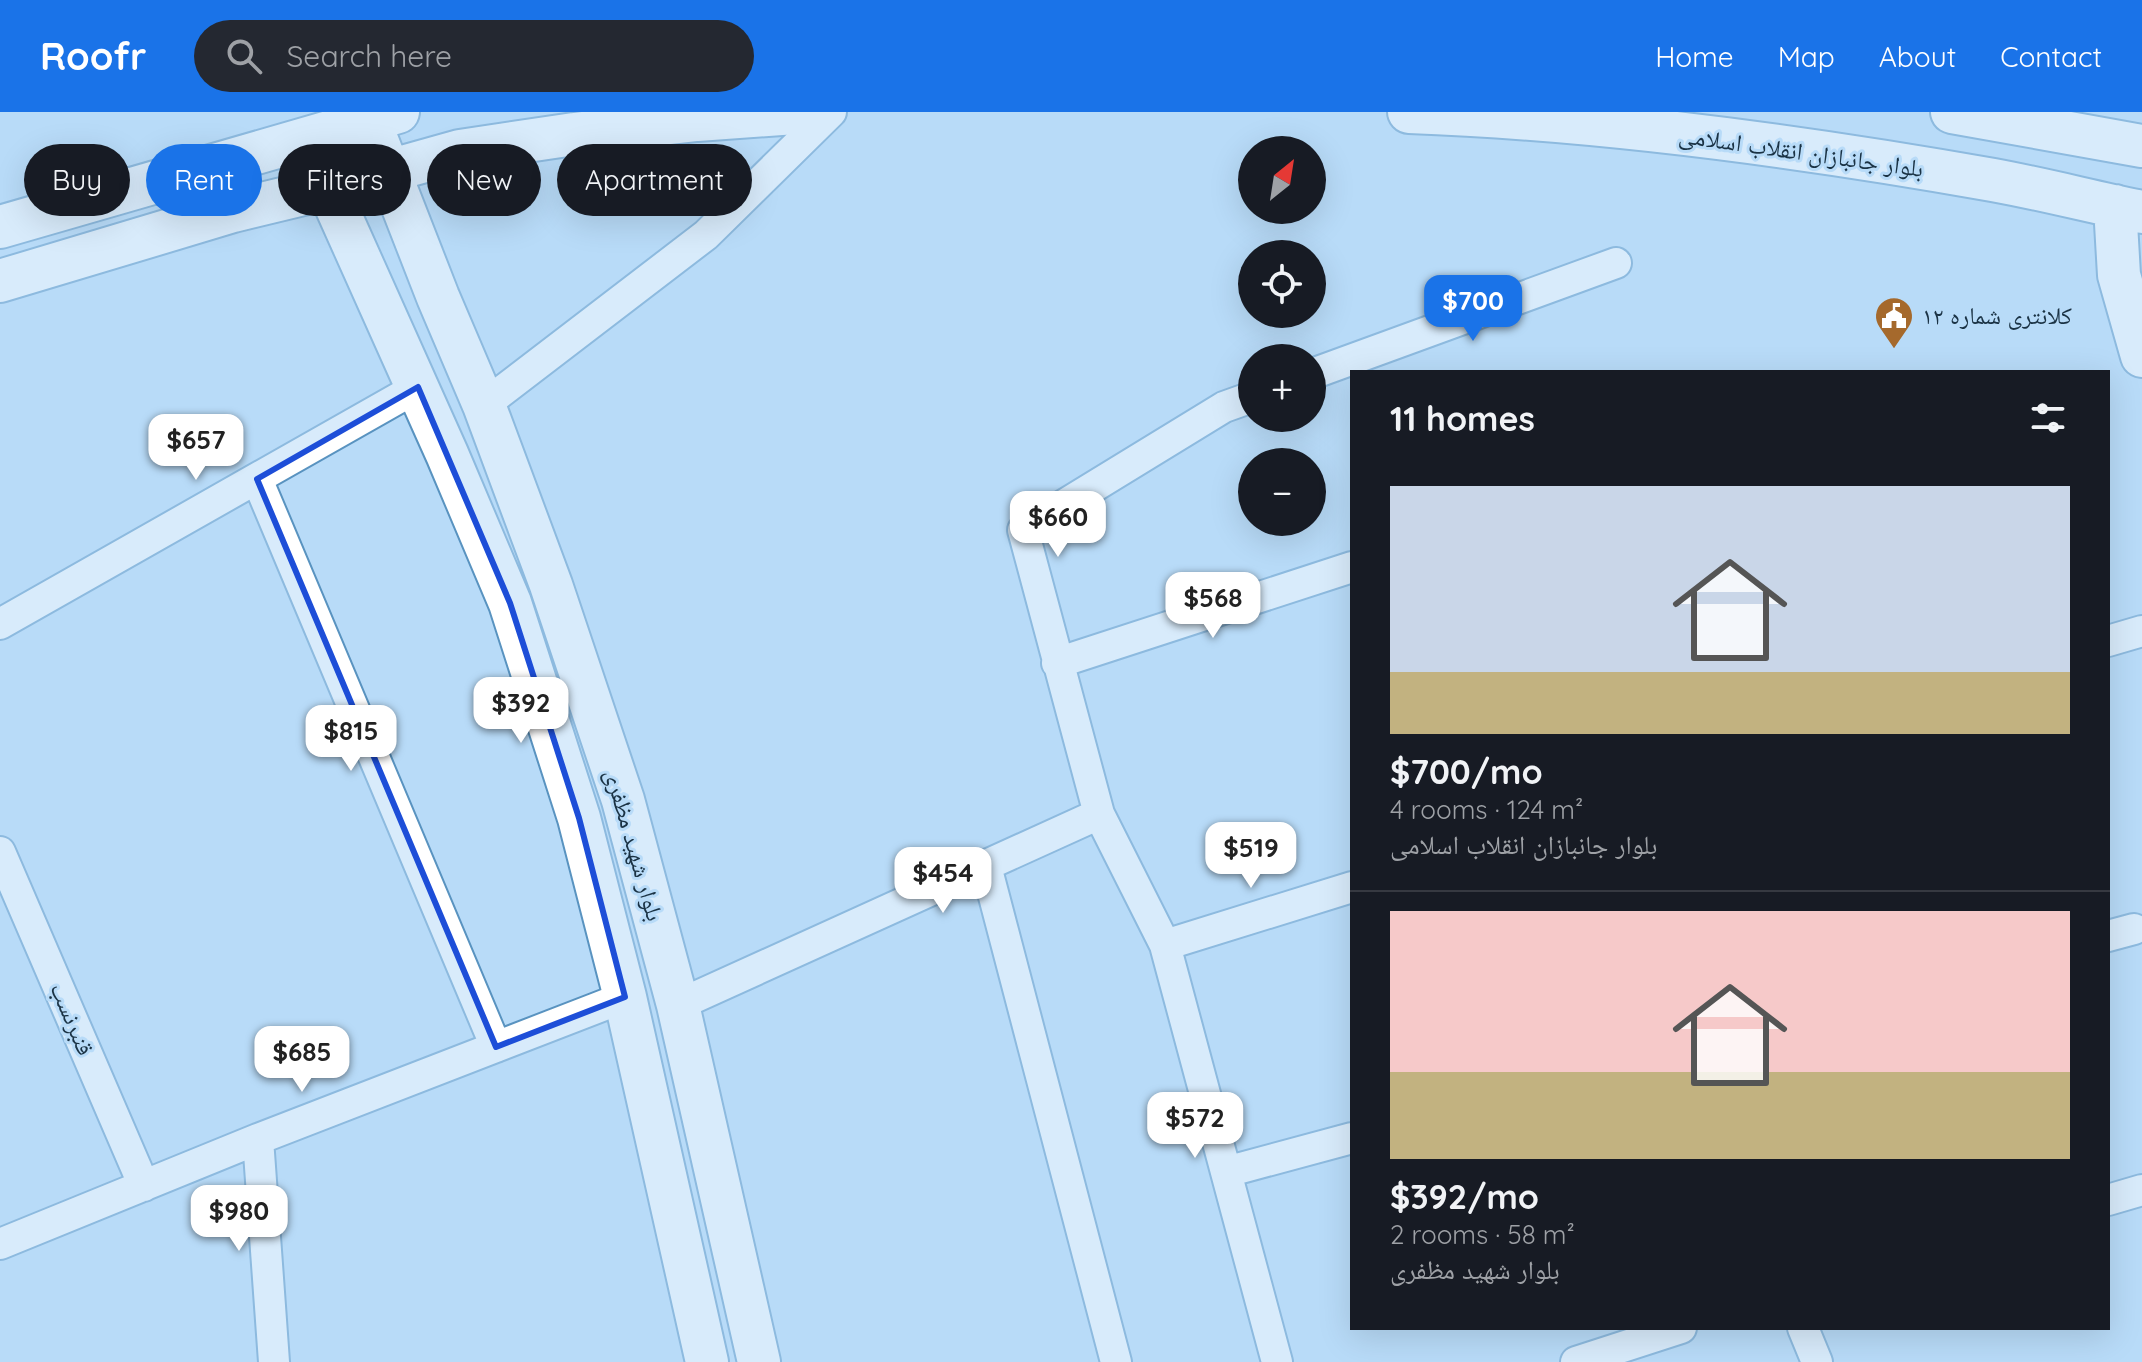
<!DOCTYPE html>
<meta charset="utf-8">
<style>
body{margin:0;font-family:Quicksand,"Noto Naskh Arabic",sans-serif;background:#242831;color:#f1f3f6;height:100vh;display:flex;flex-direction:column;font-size:30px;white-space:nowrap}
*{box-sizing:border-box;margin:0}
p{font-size:26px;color:#9ea1a6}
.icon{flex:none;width:44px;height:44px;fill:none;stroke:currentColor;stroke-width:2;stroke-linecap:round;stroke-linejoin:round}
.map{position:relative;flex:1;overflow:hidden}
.drawer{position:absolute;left:1350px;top:258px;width:760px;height:960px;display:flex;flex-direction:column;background:#171b24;border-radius:0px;box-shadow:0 8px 32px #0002}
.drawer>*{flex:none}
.banner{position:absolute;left:24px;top:32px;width:760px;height:72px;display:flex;gap:16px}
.needle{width:52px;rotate:30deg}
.tools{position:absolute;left:1238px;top:24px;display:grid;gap:16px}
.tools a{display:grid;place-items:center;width:88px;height:88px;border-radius:50%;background:#171b24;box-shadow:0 8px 32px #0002;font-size:40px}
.price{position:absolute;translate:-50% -68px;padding:0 18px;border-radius:16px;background:#fff;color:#222;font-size:26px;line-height:52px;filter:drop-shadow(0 2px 4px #0008)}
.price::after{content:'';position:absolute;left:50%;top:48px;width:24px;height:18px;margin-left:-12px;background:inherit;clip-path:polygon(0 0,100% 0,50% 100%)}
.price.active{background:#1a73e8;color:#fff}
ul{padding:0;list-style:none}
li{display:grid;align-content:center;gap:16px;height:424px;padding:0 40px}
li+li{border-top:2px solid #363941}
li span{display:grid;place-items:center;height:248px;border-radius:0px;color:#555}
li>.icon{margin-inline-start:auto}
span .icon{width:144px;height:144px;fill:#fffc;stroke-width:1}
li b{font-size:34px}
h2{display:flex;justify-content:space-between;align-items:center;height:96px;padding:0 40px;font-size:34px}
.pill{padding:0 28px;border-radius:36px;background:#171b24;box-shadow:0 8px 32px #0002;font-size:28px;line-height:72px}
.pill.active{background:#1a73e8;color:#fff}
header{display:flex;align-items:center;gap:48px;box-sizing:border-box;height:112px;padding:0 40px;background:#1a73e8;color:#fff}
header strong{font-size:38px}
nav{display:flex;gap:44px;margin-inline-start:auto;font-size:28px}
.search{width:560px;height:72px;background:#242831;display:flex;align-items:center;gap:20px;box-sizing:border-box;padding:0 28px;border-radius:44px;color:#9ea1a6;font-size:30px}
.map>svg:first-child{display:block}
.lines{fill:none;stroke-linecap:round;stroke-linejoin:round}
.street-casing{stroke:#5993c0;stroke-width:34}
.secondary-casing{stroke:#5993c0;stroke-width:46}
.street{stroke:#fff;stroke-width:30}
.secondary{stroke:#fff;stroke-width:42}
.marked{fill:none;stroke:#1d4ed8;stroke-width:6;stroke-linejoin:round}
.labels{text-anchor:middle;stroke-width:6;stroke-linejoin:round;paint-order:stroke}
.street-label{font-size:24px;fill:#1a3244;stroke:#b8dbf8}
.poi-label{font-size:24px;fill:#1a3244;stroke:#b8dbf8;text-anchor:start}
</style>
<header>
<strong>Roofr</strong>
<div class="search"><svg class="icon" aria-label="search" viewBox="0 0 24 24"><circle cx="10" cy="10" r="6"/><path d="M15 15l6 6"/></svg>Search here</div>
<nav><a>Home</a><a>Map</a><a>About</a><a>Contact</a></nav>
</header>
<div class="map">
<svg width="2142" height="1250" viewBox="0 0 2142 1250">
<rect width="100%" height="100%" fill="#b8dbf8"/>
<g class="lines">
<g class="street-casing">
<path id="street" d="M1312,262L1616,151
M484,293L706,123L831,0
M257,367L496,935
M0,512L418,275
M2108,529L2142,519
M1057,551L1352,455
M1099,702L1023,418L1224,295L1252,285
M0,740L144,1074
M986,754L1116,1250
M2108,824L2134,817
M1165,833L1352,775
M678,893L1099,702L1165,833L1277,1250
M258,1027L274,1250
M1226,1060L1352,1026
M2108,1088L2142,1078
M0,1132L258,1027L625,885
M1803,1216L1817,1250
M1576,1250L1681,1216"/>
</g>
<g class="secondary-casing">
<path id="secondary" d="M1409,0C1604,7 1801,34 1993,68C2043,77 2092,90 2142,100
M1952,0L2142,34
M369,8L438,185L484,293L551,473L623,688L678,893L759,1250
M306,27L447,342L510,491L579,706L625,885L707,1250
M2115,94L2119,163L2142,244
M0,115L398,0
M0,169L233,99L328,76L460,39L574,22L697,8L809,0"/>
</g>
<use href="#street" class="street"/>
<use href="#secondary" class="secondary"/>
</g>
<path d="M0 0H2142V1250H0ZM418,275L510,491L579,706L625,885L496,935L257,367Z" fill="#b8dbf8" fill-opacity=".55" fill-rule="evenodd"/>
<path class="marked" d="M418,275L510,491L579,706L625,885L496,935L257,367Z"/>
<defs>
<g id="civic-pin" transform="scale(2)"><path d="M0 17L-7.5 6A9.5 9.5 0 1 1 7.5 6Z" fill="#a5692c" stroke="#b8dbf8"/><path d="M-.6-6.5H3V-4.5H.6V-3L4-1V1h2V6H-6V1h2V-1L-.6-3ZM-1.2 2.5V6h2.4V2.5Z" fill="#fff"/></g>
</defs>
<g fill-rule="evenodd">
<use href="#civic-pin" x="1894" y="204"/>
</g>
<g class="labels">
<g class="street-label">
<text transform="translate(1801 40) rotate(8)" y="8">بلوار جانبازان انقلاب اسلامی</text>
<text transform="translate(634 733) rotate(74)" y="8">بلوار شهید مظفری</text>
<text transform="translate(72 907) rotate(67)" y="8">قنبرنسب</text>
</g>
<g class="poi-label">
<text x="1922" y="212">کلانتری شماره ۱۲</text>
</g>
</g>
</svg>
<div class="tools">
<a><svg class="needle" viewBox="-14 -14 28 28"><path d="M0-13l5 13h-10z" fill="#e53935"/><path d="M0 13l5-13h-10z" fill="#9ea1a6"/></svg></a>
<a><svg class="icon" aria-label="locate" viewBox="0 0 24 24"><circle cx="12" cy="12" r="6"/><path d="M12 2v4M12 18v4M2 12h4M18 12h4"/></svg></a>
<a>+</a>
<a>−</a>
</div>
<b class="price active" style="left:1473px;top:231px">$700</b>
<b class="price" style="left:196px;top:370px">$657</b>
<b class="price" style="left:1058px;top:447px">$660</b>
<b class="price" style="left:1213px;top:528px">$568</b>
<b class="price" style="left:521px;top:633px">$392</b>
<b class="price" style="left:351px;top:661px">$815</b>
<b class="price" style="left:1251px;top:778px">$519</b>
<b class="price" style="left:943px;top:803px">$454</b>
<b class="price" style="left:302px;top:982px">$685</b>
<b class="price" style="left:1195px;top:1048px">$572</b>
<b class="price" style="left:239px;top:1141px">$980</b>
<div class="banner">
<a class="pill">Buy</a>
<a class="pill active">Rent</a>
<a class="pill">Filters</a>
<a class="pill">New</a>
<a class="pill">Apartment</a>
</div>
<section class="drawer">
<h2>11 homes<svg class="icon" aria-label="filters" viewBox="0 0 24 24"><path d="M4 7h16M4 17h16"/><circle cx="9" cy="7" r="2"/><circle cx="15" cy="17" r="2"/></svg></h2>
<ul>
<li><span style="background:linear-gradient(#c9d6e8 75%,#c2b280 0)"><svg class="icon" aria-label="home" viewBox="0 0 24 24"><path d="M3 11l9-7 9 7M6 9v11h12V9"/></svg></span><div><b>$700/mo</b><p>4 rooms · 124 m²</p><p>بلوار جانبازان انقلاب اسلامی</p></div></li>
<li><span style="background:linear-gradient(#f6c9c9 65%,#c2b280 0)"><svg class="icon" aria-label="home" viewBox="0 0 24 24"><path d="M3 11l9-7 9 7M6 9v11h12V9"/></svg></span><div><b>$392/mo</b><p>2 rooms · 58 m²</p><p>بلوار شهید مظفری</p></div></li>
</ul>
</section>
</div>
